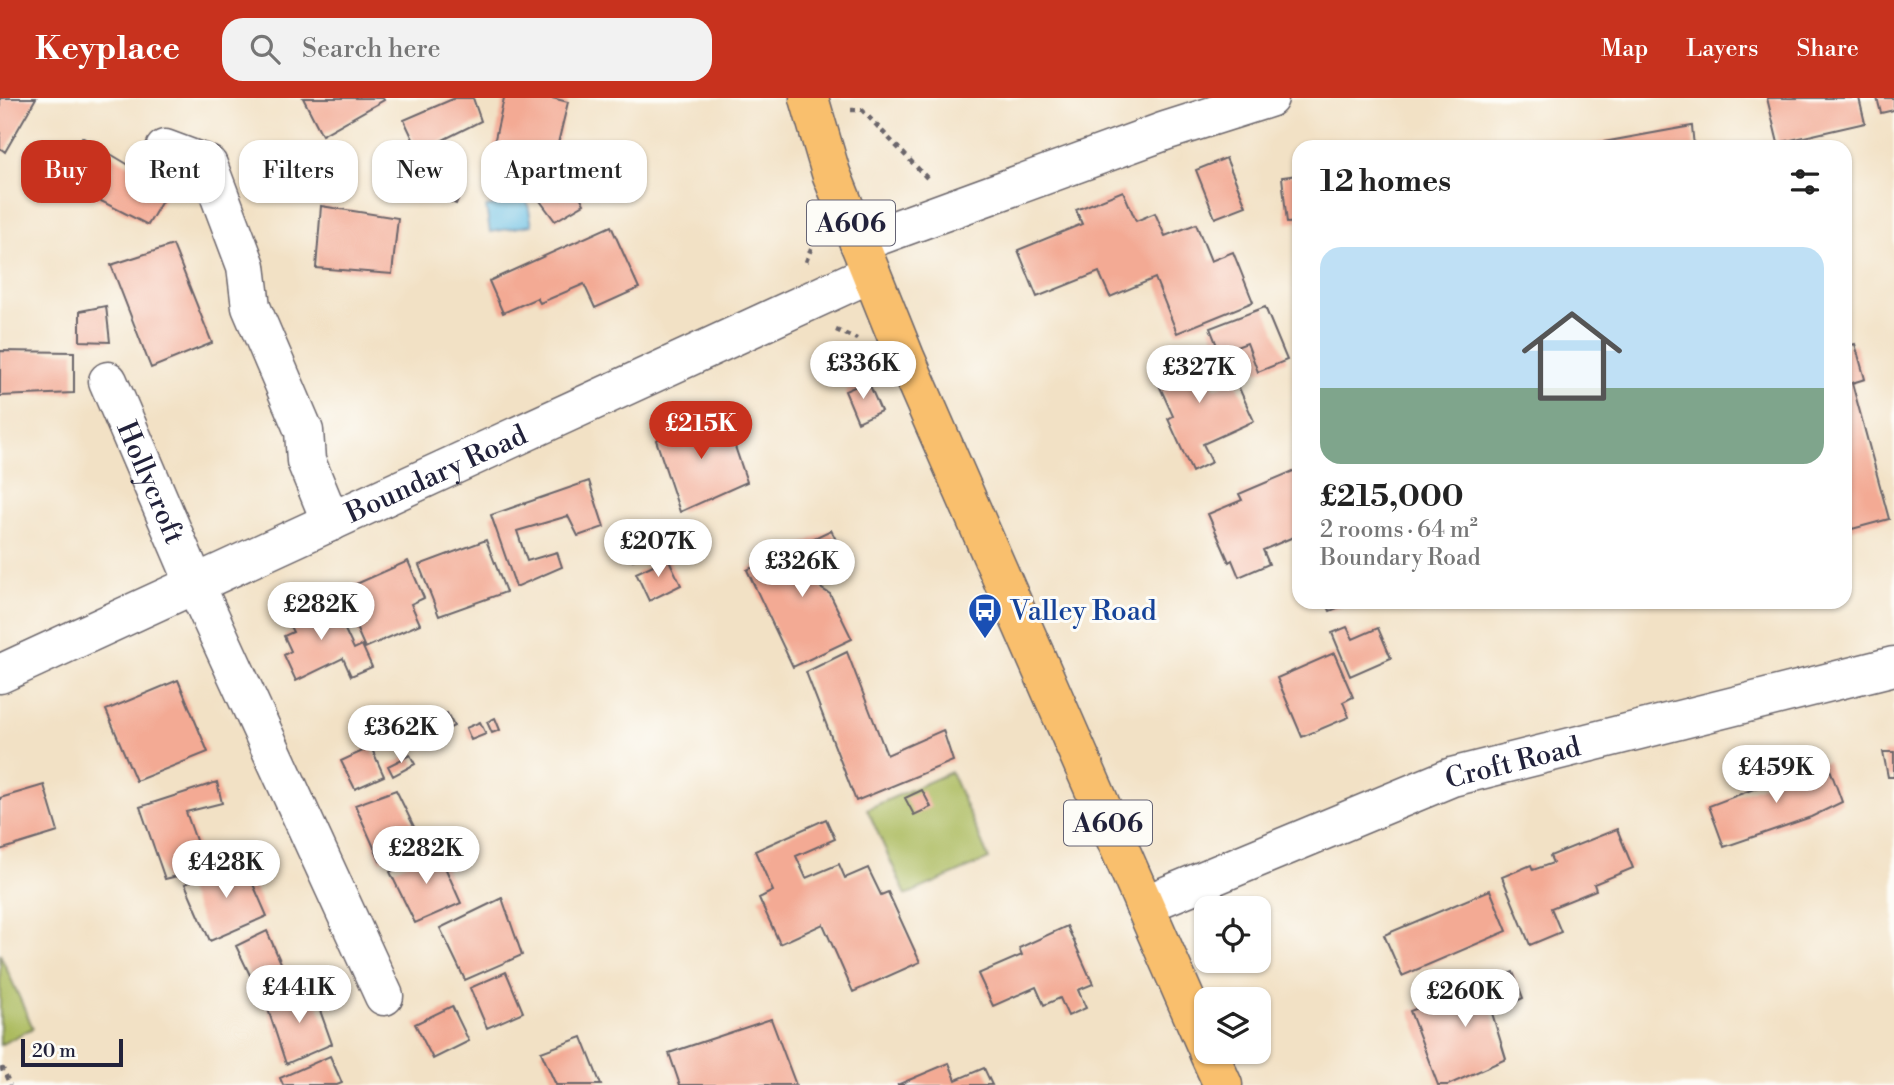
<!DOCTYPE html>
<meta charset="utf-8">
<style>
body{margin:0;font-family:"Libre Bodoni",serif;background:#f2f2f2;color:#222;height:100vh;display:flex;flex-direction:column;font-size:26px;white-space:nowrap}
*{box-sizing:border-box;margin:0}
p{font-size:23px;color:#767676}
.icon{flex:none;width:38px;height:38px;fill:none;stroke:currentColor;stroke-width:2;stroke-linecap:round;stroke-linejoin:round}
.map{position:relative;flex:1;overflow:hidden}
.panel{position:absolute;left:1292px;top:42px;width:560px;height:469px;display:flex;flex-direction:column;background:#fff;border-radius:21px;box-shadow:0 2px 5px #0004}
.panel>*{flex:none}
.top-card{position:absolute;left:21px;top:42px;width:665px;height:63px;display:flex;gap:14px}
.fabs{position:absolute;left:1194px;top:798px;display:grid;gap:14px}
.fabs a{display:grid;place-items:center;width:77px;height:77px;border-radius:14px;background:#fff;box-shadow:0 2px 5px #0004;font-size:35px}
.scale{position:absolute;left:21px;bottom:18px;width:102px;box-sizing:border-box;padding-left:7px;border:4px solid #22223b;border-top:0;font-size:19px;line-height:24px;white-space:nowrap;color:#22223b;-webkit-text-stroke:5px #fdfcf7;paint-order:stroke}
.price{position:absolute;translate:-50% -60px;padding:0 16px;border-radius:24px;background:#fff;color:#222;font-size:23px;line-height:46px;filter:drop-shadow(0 2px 4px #0008)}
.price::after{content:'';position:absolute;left:50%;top:42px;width:21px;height:16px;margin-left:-10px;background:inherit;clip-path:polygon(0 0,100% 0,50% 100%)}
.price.selected{background:#c8321e;color:#fff}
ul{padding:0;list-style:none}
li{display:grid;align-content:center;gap:14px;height:371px;padding:0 28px}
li+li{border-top:2px solid #e0e0e0}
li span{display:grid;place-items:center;height:217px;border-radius:21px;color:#555}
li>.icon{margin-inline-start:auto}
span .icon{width:126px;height:126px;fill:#fffc;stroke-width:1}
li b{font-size:30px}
h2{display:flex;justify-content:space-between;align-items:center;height:84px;padding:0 28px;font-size:30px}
.chip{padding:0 24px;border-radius:21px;background:#fff;box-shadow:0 2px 5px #0004;font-size:24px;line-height:63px}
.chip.selected{background:#c8321e;color:#fff}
header{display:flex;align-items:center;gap:42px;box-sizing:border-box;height:98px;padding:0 35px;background:#c8321e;color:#fff}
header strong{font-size:33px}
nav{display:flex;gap:38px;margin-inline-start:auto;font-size:24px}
.search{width:490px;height:63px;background:#f2f2f2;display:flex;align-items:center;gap:18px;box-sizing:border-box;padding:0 24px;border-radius:21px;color:#767676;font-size:26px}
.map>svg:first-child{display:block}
.green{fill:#acbb5e;stroke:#676e4c;stroke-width:2}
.water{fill:#66bee3;stroke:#44708f;stroke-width:2}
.building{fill:#f3aa94}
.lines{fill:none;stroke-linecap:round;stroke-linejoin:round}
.minor-casing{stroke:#6b656b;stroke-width:41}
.major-casing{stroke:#6b656b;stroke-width:41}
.path{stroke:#6b656b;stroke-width:4.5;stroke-dasharray:5 5;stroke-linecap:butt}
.minor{stroke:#fff;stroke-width:38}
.major{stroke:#f9bf6d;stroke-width:38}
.labels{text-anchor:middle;stroke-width:6;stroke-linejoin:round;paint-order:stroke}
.shield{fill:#fdfcf7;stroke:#646373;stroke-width:2}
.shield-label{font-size:26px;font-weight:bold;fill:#22223b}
.street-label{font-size:28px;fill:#22223b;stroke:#fdfcf7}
.transit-label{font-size:28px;fill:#164399;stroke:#fdfcf7;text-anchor:start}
</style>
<header>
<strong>Keyplace</strong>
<div class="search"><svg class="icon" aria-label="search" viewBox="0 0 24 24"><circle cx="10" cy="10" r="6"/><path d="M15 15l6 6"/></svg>Search here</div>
<nav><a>Map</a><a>Layers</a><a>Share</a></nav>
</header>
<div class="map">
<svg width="1894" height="987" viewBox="0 0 1894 987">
<rect width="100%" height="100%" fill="#fdfcf7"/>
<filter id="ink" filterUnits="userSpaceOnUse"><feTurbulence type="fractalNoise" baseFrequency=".0143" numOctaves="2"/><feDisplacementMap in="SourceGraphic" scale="14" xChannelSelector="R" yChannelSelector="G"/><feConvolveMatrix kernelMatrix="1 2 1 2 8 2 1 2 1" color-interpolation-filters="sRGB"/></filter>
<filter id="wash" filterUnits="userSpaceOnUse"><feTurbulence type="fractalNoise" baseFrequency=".00686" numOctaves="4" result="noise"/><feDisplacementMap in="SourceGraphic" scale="28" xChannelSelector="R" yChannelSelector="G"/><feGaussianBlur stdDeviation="1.57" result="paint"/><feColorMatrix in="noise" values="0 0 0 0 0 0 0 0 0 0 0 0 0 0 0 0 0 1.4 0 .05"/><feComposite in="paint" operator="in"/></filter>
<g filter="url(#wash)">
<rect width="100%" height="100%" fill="#f2e1c5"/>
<path class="green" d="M951,674L989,761L906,797L867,711Z
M0,856L33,930L0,947Z"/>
<path class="water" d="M527,102L532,127L490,134L486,109Z"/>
<g id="blocks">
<path class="building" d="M0,0H36L5,54L0,50Z
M303,0H383L384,2L322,37Z
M455,0H473L481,23L419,54L404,22Z
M504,0H552L568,4L552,70L491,59Z
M1767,0H1859L1865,25L1778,45Z
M1877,0H1894V12L1881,15Z
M1692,28L1694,49H1583L1582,48Z
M82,39L169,91L148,127L56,80Z
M329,50L324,93L289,89L292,65Z
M1226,60L1246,108L1215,120L1196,72Z
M569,77L584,106L555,123L532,92L544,84L548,90Z
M1298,77V124L1287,125L1282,79Z
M449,83L463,89L456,106L441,100Z
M1123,93L1136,123L1155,115L1165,138L1196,126L1211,163L1233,154L1253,204L1177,235L1155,180L1110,199L1099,174L1037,199L1018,152L1082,126L1076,112Z
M321,108L398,120L392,176L316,170Z
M611,128L639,190L595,210L584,186L540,205L537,200L503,215L489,183Z
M173,147L212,245L151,270L111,167Z
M106,208L110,244L80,243V213Z
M1265,209L1287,262L1258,274L1247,245L1220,255L1210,230Z
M1855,246L1865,281L1852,285L1889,421L1852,431L1844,405V249Z
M1198,251L1215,290L1235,281L1254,323L1203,346L1212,364L1192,374L1168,321L1173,318L1150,267L1175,255L1177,261Z
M0,253L74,254V295L0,298Z
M868,283L881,313L858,324L845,293Z
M723,313L747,384L680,414L656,342Z
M1298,371V437L1263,452L1269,466L1239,479L1232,462L1229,464L1208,416L1242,402L1239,396Z
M589,383L604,429L578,438L568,418L517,433L527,463L557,454L562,469L516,489L491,417Z
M635,430L646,457L633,462L621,435Z
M831,432L845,460L813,476L822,491L830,496L852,541L793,569L747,472Z
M486,442L506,494L439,518L419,467Z
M668,460L681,487L649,503L636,475Z
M408,463L424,500L411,506L420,526L365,550L343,500L357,493L354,487Z
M331,502L354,551L362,547L372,569L351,578L343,560L296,583L284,557L291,553L284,538L293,534L285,519L311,507L312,510Z
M1326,504H1352L1330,513Z
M1347,529L1353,541L1378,530L1391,560L1350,578L1332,535Z
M847,554L887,657L943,632L953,663L856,703L806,574Z
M1334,555L1353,599L1343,604L1349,619L1302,639L1277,580Z
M178,582L208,654L136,683L106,612Z
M447,615L454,628L440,635L433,621Z
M495,620L500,632L492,635L487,624Z
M480,624L486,636L471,642L466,630Z
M371,649L384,678L355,691L341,663Z
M1883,654H1894V679H1888Z
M410,657L415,666L393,678L388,668Z
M1827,663L1842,704L1811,719L1724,749L1709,708Z
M217,684L222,705L186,714L206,771L165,781L140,709Z
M44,687L58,734L0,752V700Z
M396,692L421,743L380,763L355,707Z
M922,692L931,709L914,717L905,700Z
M826,721L835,741L796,758L806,780L839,766L845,780L868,770L881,797L888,794L920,864L853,894L823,826L780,846L759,800L773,793L755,753Z
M1617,731L1633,770L1594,786L1596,792L1551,810L1561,834L1530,847L1502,779L1531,767L1533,772L1553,765L1550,758Z
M436,749L461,805L415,825L390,774Z
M242,761L267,818L210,843L185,786Z
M1490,792L1507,833L1402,878L1384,837Z
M502,800L522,857L465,882L440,830Z
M1067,828L1093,886L1078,892L1086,910L1068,918L1060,900L1044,907L1036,889L993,908L978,876L1022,857L1019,850Z
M267,833L292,890L261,900L236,848Z
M506,874L523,914L487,930L470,890Z
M1513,874L1523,900L1492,915L1506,961L1448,987H1438L1410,913Z
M312,890L332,946L286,966L266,905Z
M452,908L469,943L433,961L415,926Z
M771,921L796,987H680L669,955Z
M582,939L601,987H556L541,954Z
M330,958L342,985L337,987H283L280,980Z
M949,965L956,982L984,970L992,987H897Z"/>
</g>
</g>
<g filter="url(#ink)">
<use href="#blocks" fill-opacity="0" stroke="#6b656b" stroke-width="2"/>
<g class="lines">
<g class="minor-casing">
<g id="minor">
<path d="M165,51L208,67L246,168L251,209L304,333L306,363L331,424"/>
<path d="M859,145L1165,33L1269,0"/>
<path id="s1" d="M108,283L195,486L384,898"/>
<path id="s2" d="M0,576L871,175"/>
<path id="s3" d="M1144,807L1452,679L1894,568"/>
</g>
</g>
<g class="major-casing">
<path id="major" d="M809,0L831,75L905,259L1206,948
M1208,954L1223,987"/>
</g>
<path class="path" d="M851,12H862L928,81
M806,164L816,137
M836,232L857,241
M0,972L3,971L10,987"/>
<use href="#minor" class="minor"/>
<use href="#major" class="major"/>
</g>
</g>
<defs>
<g id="bus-pin" transform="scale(1.75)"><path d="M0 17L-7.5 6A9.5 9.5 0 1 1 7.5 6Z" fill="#1a4fb4" stroke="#fdfcf7"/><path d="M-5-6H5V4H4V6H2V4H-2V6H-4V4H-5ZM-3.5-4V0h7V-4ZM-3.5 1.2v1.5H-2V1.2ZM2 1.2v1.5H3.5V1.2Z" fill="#fff"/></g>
</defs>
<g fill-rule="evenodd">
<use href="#bus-pin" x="985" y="512"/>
</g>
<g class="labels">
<g class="shield">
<rect x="807" y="102.5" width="88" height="45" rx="5"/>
<rect x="1064" y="702.5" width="88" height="45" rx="5"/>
</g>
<g class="shield-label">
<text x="851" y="134">A606</text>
<text x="1108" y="734">A606</text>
</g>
<g class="street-label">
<text dy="10" stroke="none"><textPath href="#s2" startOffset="480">Boundary Road</textPath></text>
<text dy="10" stroke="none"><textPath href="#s1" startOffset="110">Hollycroft</textPath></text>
<text dy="10" stroke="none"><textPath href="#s3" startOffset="396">Croft Road</textPath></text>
</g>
<g class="transit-label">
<text x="1010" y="522">Valley Road</text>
</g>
</g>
</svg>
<div class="fabs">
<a><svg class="icon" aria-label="locate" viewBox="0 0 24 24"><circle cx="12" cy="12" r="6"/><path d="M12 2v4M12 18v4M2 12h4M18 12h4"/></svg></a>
<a><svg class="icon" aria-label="layers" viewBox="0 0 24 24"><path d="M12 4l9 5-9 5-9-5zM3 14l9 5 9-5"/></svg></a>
</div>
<div class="scale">20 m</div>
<b class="price" style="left:863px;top:303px">£336K</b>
<b class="price" style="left:1199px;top:307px">£327K</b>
<b class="price selected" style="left:701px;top:363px">£215K</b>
<b class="price" style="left:658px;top:481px">£207K</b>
<b class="price" style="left:802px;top:501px">£326K</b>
<b class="price" style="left:321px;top:544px">£282K</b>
<b class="price" style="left:401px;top:667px">£362K</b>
<b class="price" style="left:1776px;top:707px">£459K</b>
<b class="price" style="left:426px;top:788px">£282K</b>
<b class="price" style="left:226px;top:802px">£428K</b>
<b class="price" style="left:299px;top:927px">£441K</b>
<b class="price" style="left:1465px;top:931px">£260K</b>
<div class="top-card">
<a class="chip selected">Buy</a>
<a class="chip">Rent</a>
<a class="chip">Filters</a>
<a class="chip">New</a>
<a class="chip">Apartment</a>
</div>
<section class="panel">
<h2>12 homes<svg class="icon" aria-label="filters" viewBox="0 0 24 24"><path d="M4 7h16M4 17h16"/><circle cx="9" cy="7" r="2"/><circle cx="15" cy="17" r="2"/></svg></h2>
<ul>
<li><span style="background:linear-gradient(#bfe0f5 65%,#7fa58c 0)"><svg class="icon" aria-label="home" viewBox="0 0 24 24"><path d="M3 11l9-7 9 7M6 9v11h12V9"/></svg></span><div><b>£215,000</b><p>2 rooms · 64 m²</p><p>Boundary Road</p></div></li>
</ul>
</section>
</div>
